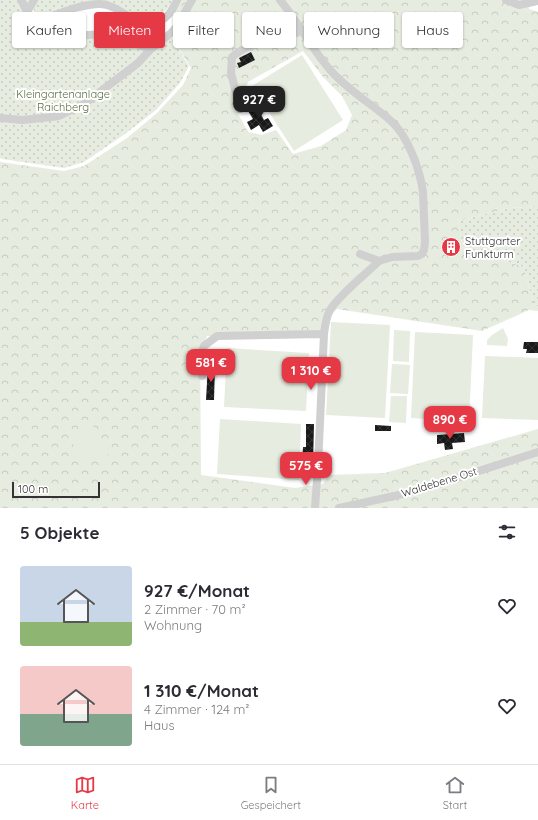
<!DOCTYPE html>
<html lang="de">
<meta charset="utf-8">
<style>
body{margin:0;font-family:Quicksand,sans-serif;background:#f7f7f7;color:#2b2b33;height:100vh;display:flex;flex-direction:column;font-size:15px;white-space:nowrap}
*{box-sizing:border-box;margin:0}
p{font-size:13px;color:#7c7c81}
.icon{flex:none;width:22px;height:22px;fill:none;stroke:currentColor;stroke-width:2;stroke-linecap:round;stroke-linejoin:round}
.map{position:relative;height:508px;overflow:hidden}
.panel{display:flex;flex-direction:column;background:#fff;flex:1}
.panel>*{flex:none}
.guide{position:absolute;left:12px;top:12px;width:514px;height:36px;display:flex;gap:8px}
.scale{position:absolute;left:12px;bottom:10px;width:88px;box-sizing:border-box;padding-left:4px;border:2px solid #333;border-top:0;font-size:11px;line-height:14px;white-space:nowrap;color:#333;-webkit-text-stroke:3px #fff;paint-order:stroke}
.price{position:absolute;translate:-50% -34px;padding:0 9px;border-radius:8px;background:#e63946;color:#fff;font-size:13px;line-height:26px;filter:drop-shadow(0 1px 2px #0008)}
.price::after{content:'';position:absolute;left:50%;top:24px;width:12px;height:9px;margin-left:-6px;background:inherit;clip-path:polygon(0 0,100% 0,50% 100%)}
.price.on{background:#222;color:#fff}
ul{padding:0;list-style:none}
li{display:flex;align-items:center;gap:12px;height:100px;padding:0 20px}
li span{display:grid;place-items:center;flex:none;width:112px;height:80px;border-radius:4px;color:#555}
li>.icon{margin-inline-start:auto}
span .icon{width:48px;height:48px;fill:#fffc;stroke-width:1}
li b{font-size:17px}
h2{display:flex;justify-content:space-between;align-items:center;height:48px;padding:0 20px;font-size:17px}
.chip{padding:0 14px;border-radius:4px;background:#fff;box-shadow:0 1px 3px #0004;font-size:14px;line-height:36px}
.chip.on{background:#e63946;color:#fff}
.menu{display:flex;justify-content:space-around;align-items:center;height:56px;border-top:1px solid #e1e1e2;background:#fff;font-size:11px;color:#7c7c81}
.menu a{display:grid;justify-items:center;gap:2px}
.menu .on{color:#e63946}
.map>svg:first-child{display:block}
.forest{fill:url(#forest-crowns);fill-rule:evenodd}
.park{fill:#e6ecdf}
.garden{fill:url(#garden-dots)}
.building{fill:url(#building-cross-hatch)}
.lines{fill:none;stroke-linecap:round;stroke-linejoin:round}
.minor{stroke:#d0d0d0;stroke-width:8}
.labels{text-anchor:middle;stroke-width:4;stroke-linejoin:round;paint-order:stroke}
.park-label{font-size:11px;fill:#56703f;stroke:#fff}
.poi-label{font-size:11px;fill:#333;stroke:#fff;text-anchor:start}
.street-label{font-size:11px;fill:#333;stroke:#fff}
</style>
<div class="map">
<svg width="538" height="508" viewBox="0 0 538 508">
<defs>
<pattern id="forest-crowns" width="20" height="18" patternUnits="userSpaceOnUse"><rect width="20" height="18" fill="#e6ecdf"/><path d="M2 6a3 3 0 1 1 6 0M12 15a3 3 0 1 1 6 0" fill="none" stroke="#c6cbc0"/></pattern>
<pattern id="garden-dots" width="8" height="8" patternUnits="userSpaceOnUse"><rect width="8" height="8" fill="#e6ecdf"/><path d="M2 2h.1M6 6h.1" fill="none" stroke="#c6cbc0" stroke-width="1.8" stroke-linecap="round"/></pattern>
<pattern id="building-cross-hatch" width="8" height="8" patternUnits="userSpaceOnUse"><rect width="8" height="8" fill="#1a1a1a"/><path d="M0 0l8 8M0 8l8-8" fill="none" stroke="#333"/></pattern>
</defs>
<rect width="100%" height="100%" fill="#fff"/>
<path class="forest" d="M179,0H530L529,9L538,12V206L510,208L458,221L463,247L524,267L534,306H538V311L529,310L482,331L337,309L331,315L319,338L207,336L200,352L201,475L295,488L323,484L329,475L385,473L538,429V508H0V162L64,171L84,166L127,138L157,113L183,85L191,68L173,39L175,11ZM303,51L323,77L342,96L352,115L346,130L321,146L293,154L276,130L262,135L248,132L237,112L248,82Z"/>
<path class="park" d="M302,55L343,120L294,151L252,86Z
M331,322L390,325L385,418L326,415Z
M503,328L508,339L507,346L487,345V340L492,335Z
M394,330L410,331L409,362L393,361Z
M415,332L473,335L469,422L411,418Z
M227,348L309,353L306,411L224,407Z
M485,356L538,358V420L482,418Z
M392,364L410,365L408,394L390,393Z
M391,396H407L406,423L389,422Z
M220,419L301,424L299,480L217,474Z
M87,425H93L97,440L107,445L108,458L87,460L70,458L73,445L80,433L87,432Z"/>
<path class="garden" d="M0,0H172C165,19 146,20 129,12C122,9 114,1 107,1C86,1 64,9 44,14H36L32,7L27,37H101L122,42L144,49L171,37L189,66L180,83L156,110L125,134L84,162L64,168L2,159L0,158Z
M538,206V306H534L524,267L463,247L458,221L510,208Z"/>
<path class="building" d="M119,27L135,32L133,37L118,32Z
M251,52L255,60L239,68L237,63L241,62L239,58Z
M256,106L264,120L268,118L273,126L263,132L259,125L251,130L247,122L253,119L248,111Z
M444 247a7 7 0 1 1 14 0a7 7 0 1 1-14 0Z
M524,342H538V353H526L527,349H523Z
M208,365L215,366L214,400H206Z
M306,424H314L313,466L302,465L303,447H306Z
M375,425L391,426V431H375Z
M464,433L465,442L452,443L453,449L445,450L444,443L437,444V435Z"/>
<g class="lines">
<path class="minor" d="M21,0C24,5 26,12 31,16C41,23 64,11 75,8C83,6 92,4 100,4C120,4 133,27 154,23C166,21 172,11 177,0
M34,0L27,12V32L30,37L36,38L55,36H76L101,34L117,37L145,47L150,50
M280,0C299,23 312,50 332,72C349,91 372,104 391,121C408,136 420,170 423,192L425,242L424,250L422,254L418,256L392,257L379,261C365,275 340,294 330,310C326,317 325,326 324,334L318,466L315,508
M506,0L519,5L538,1
M240,109L231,73L232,57C250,41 280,39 302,31
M0,118L22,120L52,117L59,116L84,104L138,63L150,50L171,33L177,26L192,0
M360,254L379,261
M202,376V351L204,346L217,336L324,334
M339,508L399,495L435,485L538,452"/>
</g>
<defs>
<g id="building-disc" transform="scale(1)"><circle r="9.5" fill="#e63946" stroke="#fff"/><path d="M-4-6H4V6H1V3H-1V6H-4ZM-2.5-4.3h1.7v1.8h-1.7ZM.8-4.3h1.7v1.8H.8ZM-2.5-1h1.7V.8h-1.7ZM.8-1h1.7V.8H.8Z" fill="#fff"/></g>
</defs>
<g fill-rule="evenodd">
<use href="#building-disc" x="451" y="247"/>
</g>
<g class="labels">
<g class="park-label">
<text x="63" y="98">Kleingartenanlage<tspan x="63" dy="13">Raichberg</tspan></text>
</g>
<g class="poi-label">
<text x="465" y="245">Stuttgarter<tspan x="465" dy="13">Funkturm</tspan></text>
</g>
<g class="street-label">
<text transform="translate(439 482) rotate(-17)" y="4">Waldebene Ost</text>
</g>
</g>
</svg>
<div class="scale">100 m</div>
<b class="price on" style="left:259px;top:120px">927 €</b>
<b class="price" style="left:211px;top:383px">581 €</b>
<b class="price" style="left:311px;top:391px">1 310 €</b>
<b class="price" style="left:450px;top:440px">890 €</b>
<b class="price" style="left:306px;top:486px">575 €</b>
<div class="guide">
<a class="chip">Kaufen</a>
<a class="chip on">Mieten</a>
<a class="chip">Filter</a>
<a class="chip">Neu</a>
<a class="chip">Wohnung</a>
<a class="chip">Haus</a>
</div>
</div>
<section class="panel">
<h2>5 Objekte<svg class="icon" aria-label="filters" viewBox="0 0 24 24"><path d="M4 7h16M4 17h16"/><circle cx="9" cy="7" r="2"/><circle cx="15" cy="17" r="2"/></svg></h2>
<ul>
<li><span style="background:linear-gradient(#c9d6e8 70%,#8fb573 0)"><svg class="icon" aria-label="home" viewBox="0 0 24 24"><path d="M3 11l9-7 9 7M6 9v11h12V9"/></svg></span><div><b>927 €/Monat</b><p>2 Zimmer · 70 m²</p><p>Wohnung</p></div><svg class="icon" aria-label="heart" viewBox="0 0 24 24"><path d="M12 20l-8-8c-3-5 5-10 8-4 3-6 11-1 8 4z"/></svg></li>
<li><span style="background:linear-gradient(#f6c9c9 60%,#7fa58c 0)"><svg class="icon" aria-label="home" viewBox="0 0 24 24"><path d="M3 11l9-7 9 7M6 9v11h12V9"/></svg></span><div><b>1 310 €/Monat</b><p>4 Zimmer · 124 m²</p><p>Haus</p></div><svg class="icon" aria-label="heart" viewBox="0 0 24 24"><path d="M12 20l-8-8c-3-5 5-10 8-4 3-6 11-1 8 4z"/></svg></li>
</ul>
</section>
<nav class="menu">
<a class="on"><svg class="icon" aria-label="map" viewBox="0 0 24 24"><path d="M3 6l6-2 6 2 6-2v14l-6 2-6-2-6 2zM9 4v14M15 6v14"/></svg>Karte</a>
<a><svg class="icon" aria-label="saved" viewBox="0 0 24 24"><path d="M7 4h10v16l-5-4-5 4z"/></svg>Gespeichert</a>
<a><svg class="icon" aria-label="home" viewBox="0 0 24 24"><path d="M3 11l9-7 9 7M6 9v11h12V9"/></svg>Start</a>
</nav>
